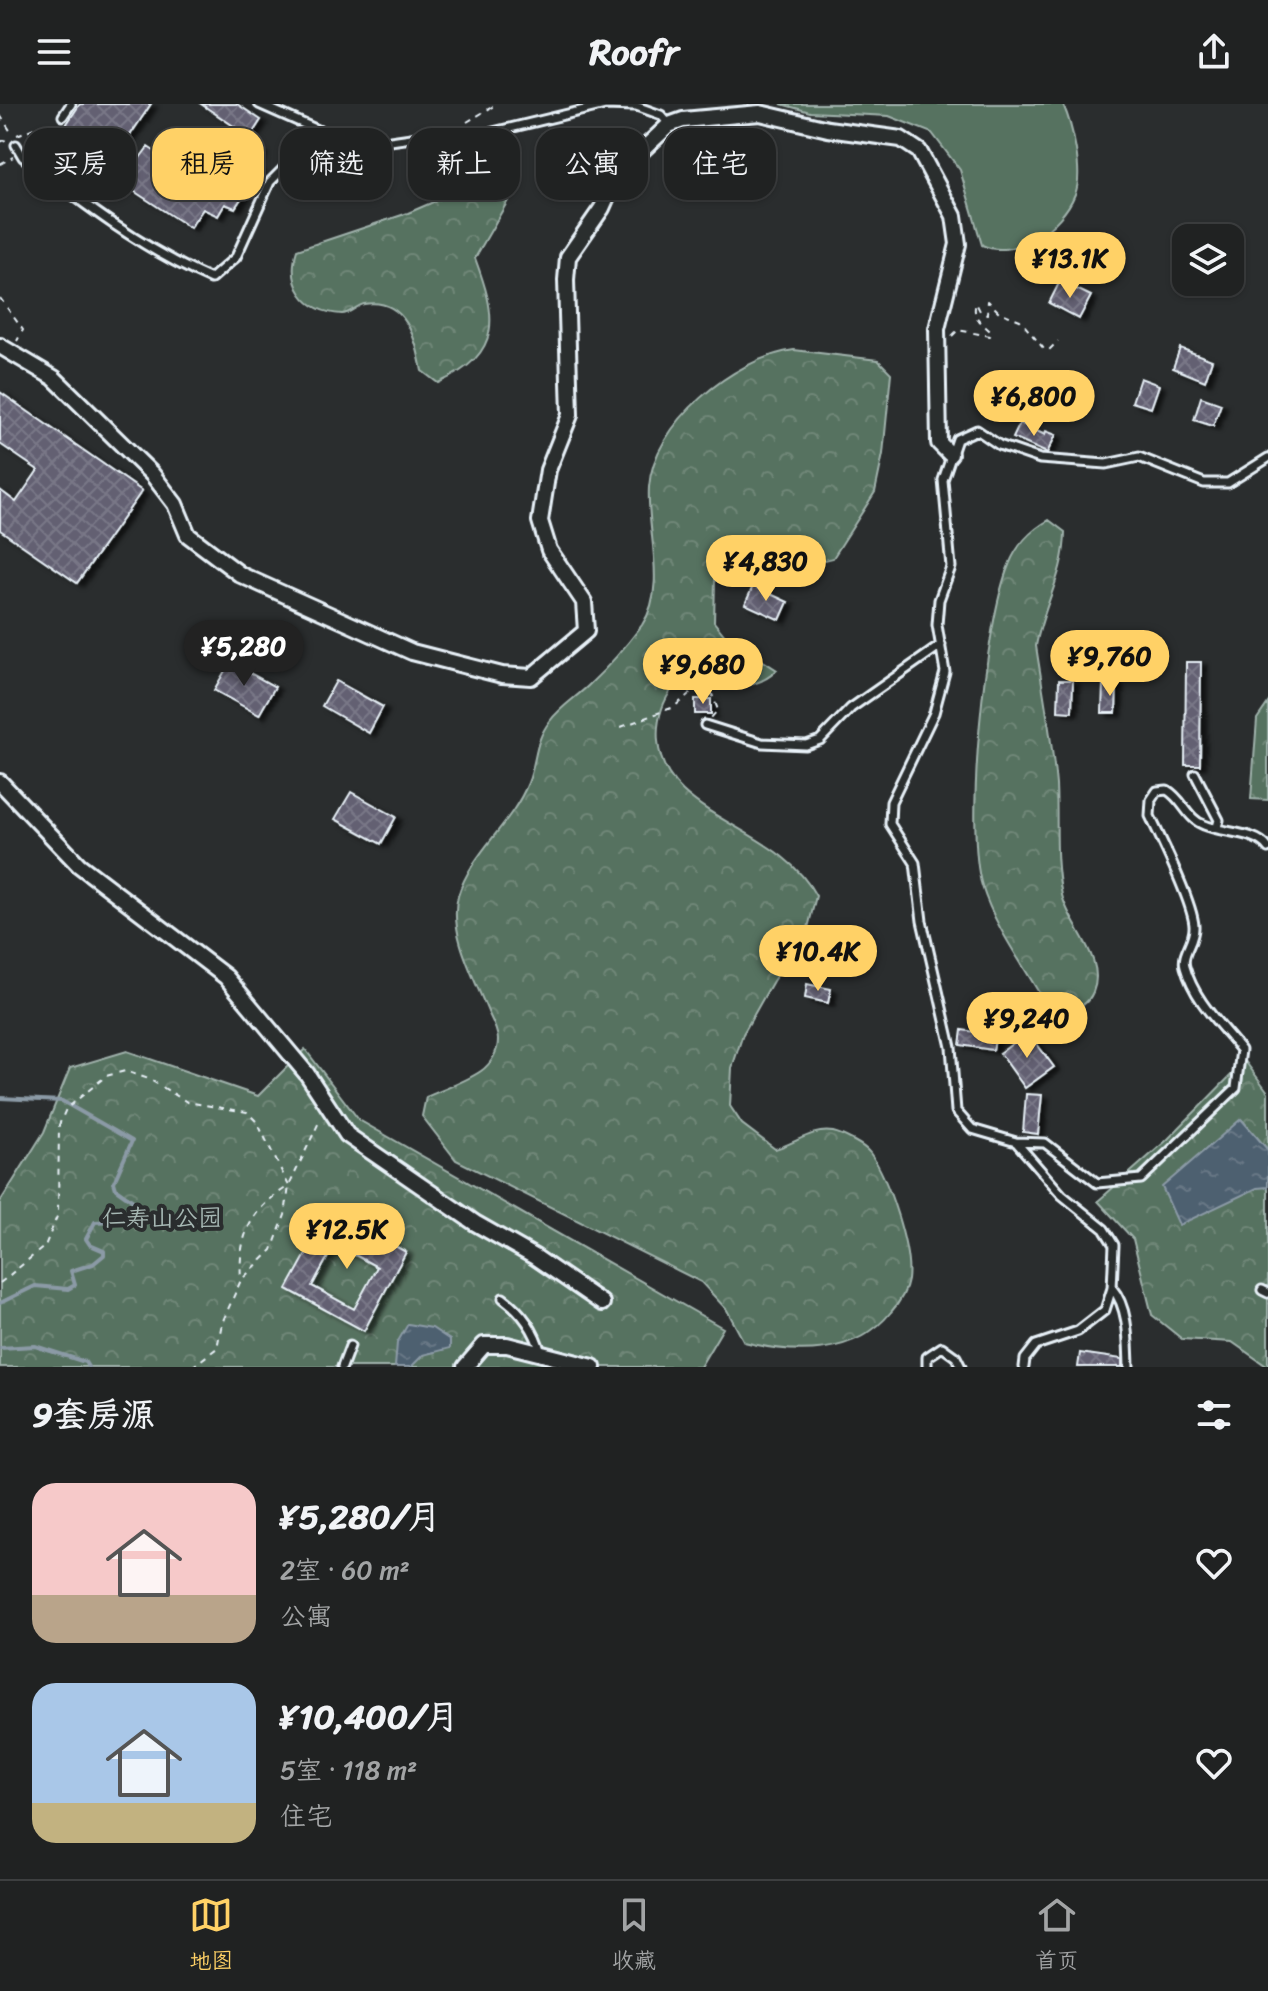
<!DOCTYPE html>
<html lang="zh">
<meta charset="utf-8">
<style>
body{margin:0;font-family:Sriracha,"LXGW WenKai TC",sans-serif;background:#282a2a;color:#f1f3f6;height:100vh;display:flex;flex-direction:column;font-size:30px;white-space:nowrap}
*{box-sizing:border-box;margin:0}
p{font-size:26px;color:#a2a4a5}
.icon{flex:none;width:44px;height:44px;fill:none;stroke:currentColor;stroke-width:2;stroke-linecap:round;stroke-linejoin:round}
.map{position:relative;height:1263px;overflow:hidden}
.drawer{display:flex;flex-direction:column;background:#202222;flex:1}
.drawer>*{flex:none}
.top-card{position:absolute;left:24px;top:24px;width:800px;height:72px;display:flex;gap:16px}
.buttons{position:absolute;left:1172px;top:120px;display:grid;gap:16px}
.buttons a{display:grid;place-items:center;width:72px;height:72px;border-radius:16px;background:#202222;box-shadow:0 2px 6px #0004,0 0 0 2px #3d3f40;font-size:40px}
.price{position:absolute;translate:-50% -68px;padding:0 18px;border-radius:28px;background:#ffd166;color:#111;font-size:26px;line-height:52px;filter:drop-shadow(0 2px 4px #0008)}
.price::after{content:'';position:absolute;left:50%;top:48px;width:24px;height:18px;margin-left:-12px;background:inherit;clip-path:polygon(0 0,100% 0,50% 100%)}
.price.selected{background:#222;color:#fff}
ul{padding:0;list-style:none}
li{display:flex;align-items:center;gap:24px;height:200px;padding:0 32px}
li span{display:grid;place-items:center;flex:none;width:224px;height:160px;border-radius:24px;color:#555}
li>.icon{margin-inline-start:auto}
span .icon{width:96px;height:96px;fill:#fffc;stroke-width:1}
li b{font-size:34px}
h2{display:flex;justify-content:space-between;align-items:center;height:96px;padding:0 32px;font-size:34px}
.chip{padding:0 28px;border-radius:24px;background:#202222;box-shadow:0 2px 6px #0004,0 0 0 2px #3d3f40;font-size:28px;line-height:72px}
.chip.selected{background:#ffd166;color:#111}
header{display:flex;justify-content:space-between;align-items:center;height:104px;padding:0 32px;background:#202222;font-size:36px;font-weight:800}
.tab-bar{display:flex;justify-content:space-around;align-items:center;height:112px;border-top:2px solid #3d3f40;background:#202222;font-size:22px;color:#a2a4a5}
.tab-bar a{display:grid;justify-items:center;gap:4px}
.tab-bar .selected{color:#ffd166}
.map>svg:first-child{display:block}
.grass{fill:#577260;stroke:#a0b2ac;stroke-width:2}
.forest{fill:url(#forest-crowns);stroke:#a0b2ac;stroke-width:2}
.water{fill:url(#water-ripples);stroke:#8b9aa6;stroke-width:2}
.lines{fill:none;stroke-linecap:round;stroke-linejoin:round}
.stream{stroke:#8b9aa6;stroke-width:4}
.building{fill:url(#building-cross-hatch);stroke:#e8f1f8;stroke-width:2;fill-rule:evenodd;filter:url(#shadow)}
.service-casing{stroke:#e8f1f8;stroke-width:13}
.minor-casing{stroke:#e8f1f8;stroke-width:20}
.path{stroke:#e8f1f8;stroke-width:2;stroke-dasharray:6 6;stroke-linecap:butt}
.service{stroke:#2a2d2e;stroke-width:7}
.minor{stroke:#2a2d2e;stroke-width:14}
.labels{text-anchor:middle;stroke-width:8;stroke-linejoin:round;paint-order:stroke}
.park-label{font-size:24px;fill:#a7b8b4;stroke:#2a2d2e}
</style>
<header><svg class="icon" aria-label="menu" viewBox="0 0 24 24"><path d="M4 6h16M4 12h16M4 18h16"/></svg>Roofr<svg class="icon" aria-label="share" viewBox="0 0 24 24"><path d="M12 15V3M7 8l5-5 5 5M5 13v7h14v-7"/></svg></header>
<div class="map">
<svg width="1268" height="1263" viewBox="0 0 1268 1263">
<defs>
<pattern id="forest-crowns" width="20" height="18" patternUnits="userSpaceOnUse" patternTransform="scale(2)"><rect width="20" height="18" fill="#577260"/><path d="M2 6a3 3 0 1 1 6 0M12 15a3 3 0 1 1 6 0" fill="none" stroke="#6f8778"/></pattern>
<pattern id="water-ripples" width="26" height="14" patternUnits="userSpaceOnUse" patternTransform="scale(2)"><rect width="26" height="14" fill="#4d6070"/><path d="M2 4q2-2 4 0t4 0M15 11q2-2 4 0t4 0" fill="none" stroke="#677785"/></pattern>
<pattern id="building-cross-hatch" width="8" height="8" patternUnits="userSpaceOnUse" patternTransform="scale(2)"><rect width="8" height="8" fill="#636072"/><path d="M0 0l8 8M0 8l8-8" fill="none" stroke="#797787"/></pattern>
<filter id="shadow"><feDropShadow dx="6" dy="3.5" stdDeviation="2" flood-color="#0009"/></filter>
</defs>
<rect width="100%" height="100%" fill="#2a2d2e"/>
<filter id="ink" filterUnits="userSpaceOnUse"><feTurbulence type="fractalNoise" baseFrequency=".0125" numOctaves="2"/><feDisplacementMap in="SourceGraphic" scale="16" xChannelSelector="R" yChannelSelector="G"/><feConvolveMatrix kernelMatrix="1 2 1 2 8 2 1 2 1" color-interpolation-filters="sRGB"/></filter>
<g filter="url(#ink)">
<path class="grass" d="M781,0H1063C1072,21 1084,68 1075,90C1062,123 1015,157 982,141L960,66L932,29L889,12L810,8Z"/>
<path class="forest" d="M498,76L513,88L475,154C496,211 505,249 438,279L422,267C416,237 407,193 364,200C356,202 350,210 342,210C304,208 286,180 297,146L408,109L477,79Z
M794,246L878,256L891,269L883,350L875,388L833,454L797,463L740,451L722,459L715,476L714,518L726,533L777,566C749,594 711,577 674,582C650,615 652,658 683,687C724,725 788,739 816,792L807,828L773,877L743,930L732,964L730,1002L742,1020L775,1045C794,1040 813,1024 833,1028C842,1030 864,1041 870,1049C888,1073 912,1146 908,1176C906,1189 899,1199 891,1208C856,1252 795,1251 744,1238L727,1206L701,1178L456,1056L422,1012L426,993C444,985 465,978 481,967C491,960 498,948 498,936C498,927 492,916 488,908C475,875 448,829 458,792C471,749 511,721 528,679C537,657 534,637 550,617C561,602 577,593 590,580C608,563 627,541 642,521C668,483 646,425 649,383C653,320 734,254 794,246Z
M1049,416L1065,428C1065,469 1043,502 1036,542C1043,588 1052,635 1056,681C1058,719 1054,755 1062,791C1069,822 1107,855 1093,888C1084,909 1063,907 1046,901C1025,863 995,824 982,782C964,724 985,517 1009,461C1016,442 1031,426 1049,416Z
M1268,599V696L1251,695L1257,615Z
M305,945L359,1016L723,1224L700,1263H0V1098L44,1028L70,964L127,947L258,992Z
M1245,957L1268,988V1046L1241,1015L1257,1083H1268V1263L1232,1238L1182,1235L1152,1211L1133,1135L1098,1097L1167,1036Z"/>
<path class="water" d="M1241,1015L1268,1046V1083L1257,1084L1179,1121L1162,1083Z
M408,1220L432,1224L450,1236V1244L423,1251L411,1263H395L397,1239Z"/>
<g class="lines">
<path class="stream" d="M0,994L62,997L132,1037L114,1078L116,1085L140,1102V1109L128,1116L95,1118L86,1135L90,1141L104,1147V1151L93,1160L71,1167L75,1181L68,1185L35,1182L0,1199
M0,1244L35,1242L85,1258L88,1263"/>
</g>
<path class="building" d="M80,0H151L117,51L134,62L148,43L210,84L243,35L261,47L252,62L260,66L235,104L225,100L218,112L203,105L190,124L56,36Z
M201,0H237L261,16L250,33Z
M1060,177L1091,192L1079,215L1049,199Z
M1180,244L1212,256L1205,277L1173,264Z
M1140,274L1159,281L1151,304L1132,298Z
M0,288L142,387L77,479L0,426V386L16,398L38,366L0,340Z
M1201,293L1221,300L1213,322L1194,316Z
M1020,319L1045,331L1046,327L1056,331L1047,349L1013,334Z
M753,482L788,498L780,516L745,500Z
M1072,547L1102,548L1101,571L1071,570Z
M230,558L275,583L259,611L214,586Z
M1186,558H1201L1200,661H1185Z
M1059,576H1073L1072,608L1058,607Z
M336,577L383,603L369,629L322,602Z
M1103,578H1117L1116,609H1102Z
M695,595H711V610H695Z
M351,688L396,713L381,740L335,715Z
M807,880L831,885L828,899L805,894Z
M962,926L996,931L993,946L960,941Z
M1028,928L1054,963L1025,984L1000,949Z
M1026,990L1042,991L1038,1030L1023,1028Z
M330,1107L406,1148L364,1227L287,1185ZM335,1140L377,1163L354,1205L312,1182Z
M1080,1249L1122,1255V1263H1078Z"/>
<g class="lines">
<g class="service-casing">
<path id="service" d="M259,0L320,27L370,38
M63,12L71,0
M16,41L23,53C82,99 142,145 211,175L236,153L270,78L289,59L314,48L439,30L489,29L605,1L636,2L661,11L669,20
M705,621L762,639L806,641L820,636L851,604L941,541
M1195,670L1219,716L1217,723
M1016,1038L1045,1039L1097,1079L1141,1075L1236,984L1241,946C1220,920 1194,896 1185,863C1181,849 1195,838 1194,822C1193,799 1161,735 1150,712L1151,696L1157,687L1167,686C1183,695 1187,715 1204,721C1222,729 1256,727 1268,744
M1112,1184C1129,1204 1128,1238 1129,1263
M1262,1186L1268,1189
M503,1194C522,1208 535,1226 541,1249
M342,1263L350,1242
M927,1263V1253L942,1243L956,1253L961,1263
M1024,1263L1025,1255L1036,1241L1078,1227L1105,1206L1112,1184L1114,1141L1104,1125L1062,1091L1016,1038L972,1025L956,1007L951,943L922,817L915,759L890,720L891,698L934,609L945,568L937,521L939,496L951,463L943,376L957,335L977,326L999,341L1040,355L1106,360L1139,353L1204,379H1228L1268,354"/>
</g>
<g class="minor-casing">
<path id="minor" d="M0,242L54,274L152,370L175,400L188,431L241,471L412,548L502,571L531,573L586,527L584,498L549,446L540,417L548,366L570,311L566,176L568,153L602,104L617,70L669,21L683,16L760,9L828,25L901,35L919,47L954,112L958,140L937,225L939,339L950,350
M0,678L79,761L226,873L307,970L347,1031L475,1119L535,1153L602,1199
M465,1263L484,1241H507L593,1263"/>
</g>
<path class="path" d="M0,11L13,31
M467,18L497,0
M17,31L39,22L43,30L27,37
M0,38L8,35
M0,60L13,53
M0,194L23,226L17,237
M952,232L958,226L990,232L992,229C983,219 971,214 976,199L980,207L987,210L988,197L999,208L1020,216L1044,245L1049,246L1058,237
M621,623L674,603L703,578L709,582L718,606L711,614
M0,1179L45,1142L58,1110L59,1021L66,1005L106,972L125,967L149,975L187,998L247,1008L257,1018L289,1082C251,1105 238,1131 241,1176
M192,1263L217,1244L222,1219L241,1176L272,1146L285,1111L289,1082L320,1016"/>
<use href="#service" class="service"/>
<use href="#minor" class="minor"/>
</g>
</g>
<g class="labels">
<g class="park-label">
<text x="162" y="1122">仁寿山公园</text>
</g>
</g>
</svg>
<div class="buttons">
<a><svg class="icon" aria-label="layers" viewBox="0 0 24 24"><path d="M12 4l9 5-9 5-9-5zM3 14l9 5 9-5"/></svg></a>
</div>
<b class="price" style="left:1070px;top:196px">¥13.1K</b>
<b class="price" style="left:1034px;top:334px">¥6,800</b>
<b class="price" style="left:766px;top:499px">¥4,830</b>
<b class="price selected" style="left:244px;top:584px">¥5,280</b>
<b class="price" style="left:1110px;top:594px">¥9,760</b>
<b class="price" style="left:703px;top:602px">¥9,680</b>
<b class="price" style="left:818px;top:889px">¥10.4K</b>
<b class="price" style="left:1027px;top:956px">¥9,240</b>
<b class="price" style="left:347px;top:1167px">¥12.5K</b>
<div class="top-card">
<a class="chip">买房</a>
<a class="chip selected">租房</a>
<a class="chip">筛选</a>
<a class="chip">新上</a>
<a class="chip">公寓</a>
<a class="chip">住宅</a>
</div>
</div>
<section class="drawer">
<h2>9套房源<svg class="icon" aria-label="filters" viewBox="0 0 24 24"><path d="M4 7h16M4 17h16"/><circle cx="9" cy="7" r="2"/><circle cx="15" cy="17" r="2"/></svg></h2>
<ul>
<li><span style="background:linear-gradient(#f6c9c9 70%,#b9a48a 0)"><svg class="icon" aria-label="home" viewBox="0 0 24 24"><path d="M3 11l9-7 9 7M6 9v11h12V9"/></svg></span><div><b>¥5,280/月</b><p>2室 · 60 m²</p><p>公寓</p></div><svg class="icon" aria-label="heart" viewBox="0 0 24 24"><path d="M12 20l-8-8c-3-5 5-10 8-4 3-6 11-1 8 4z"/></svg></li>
<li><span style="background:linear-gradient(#a9c7e8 75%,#c2b280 0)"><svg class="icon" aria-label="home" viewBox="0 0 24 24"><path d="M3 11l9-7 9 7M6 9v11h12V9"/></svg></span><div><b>¥10,400/月</b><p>5室 · 118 m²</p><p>住宅</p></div><svg class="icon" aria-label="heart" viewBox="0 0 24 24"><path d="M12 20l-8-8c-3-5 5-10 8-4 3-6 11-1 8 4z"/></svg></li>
</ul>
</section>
<nav class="tab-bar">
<a class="selected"><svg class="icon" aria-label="map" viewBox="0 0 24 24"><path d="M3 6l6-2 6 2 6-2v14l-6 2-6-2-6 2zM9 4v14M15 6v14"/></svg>地图</a>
<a><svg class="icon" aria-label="saved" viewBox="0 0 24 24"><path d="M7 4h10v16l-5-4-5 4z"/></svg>收藏</a>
<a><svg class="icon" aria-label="home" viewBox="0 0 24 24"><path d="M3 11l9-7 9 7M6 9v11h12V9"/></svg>首页</a>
</nav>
